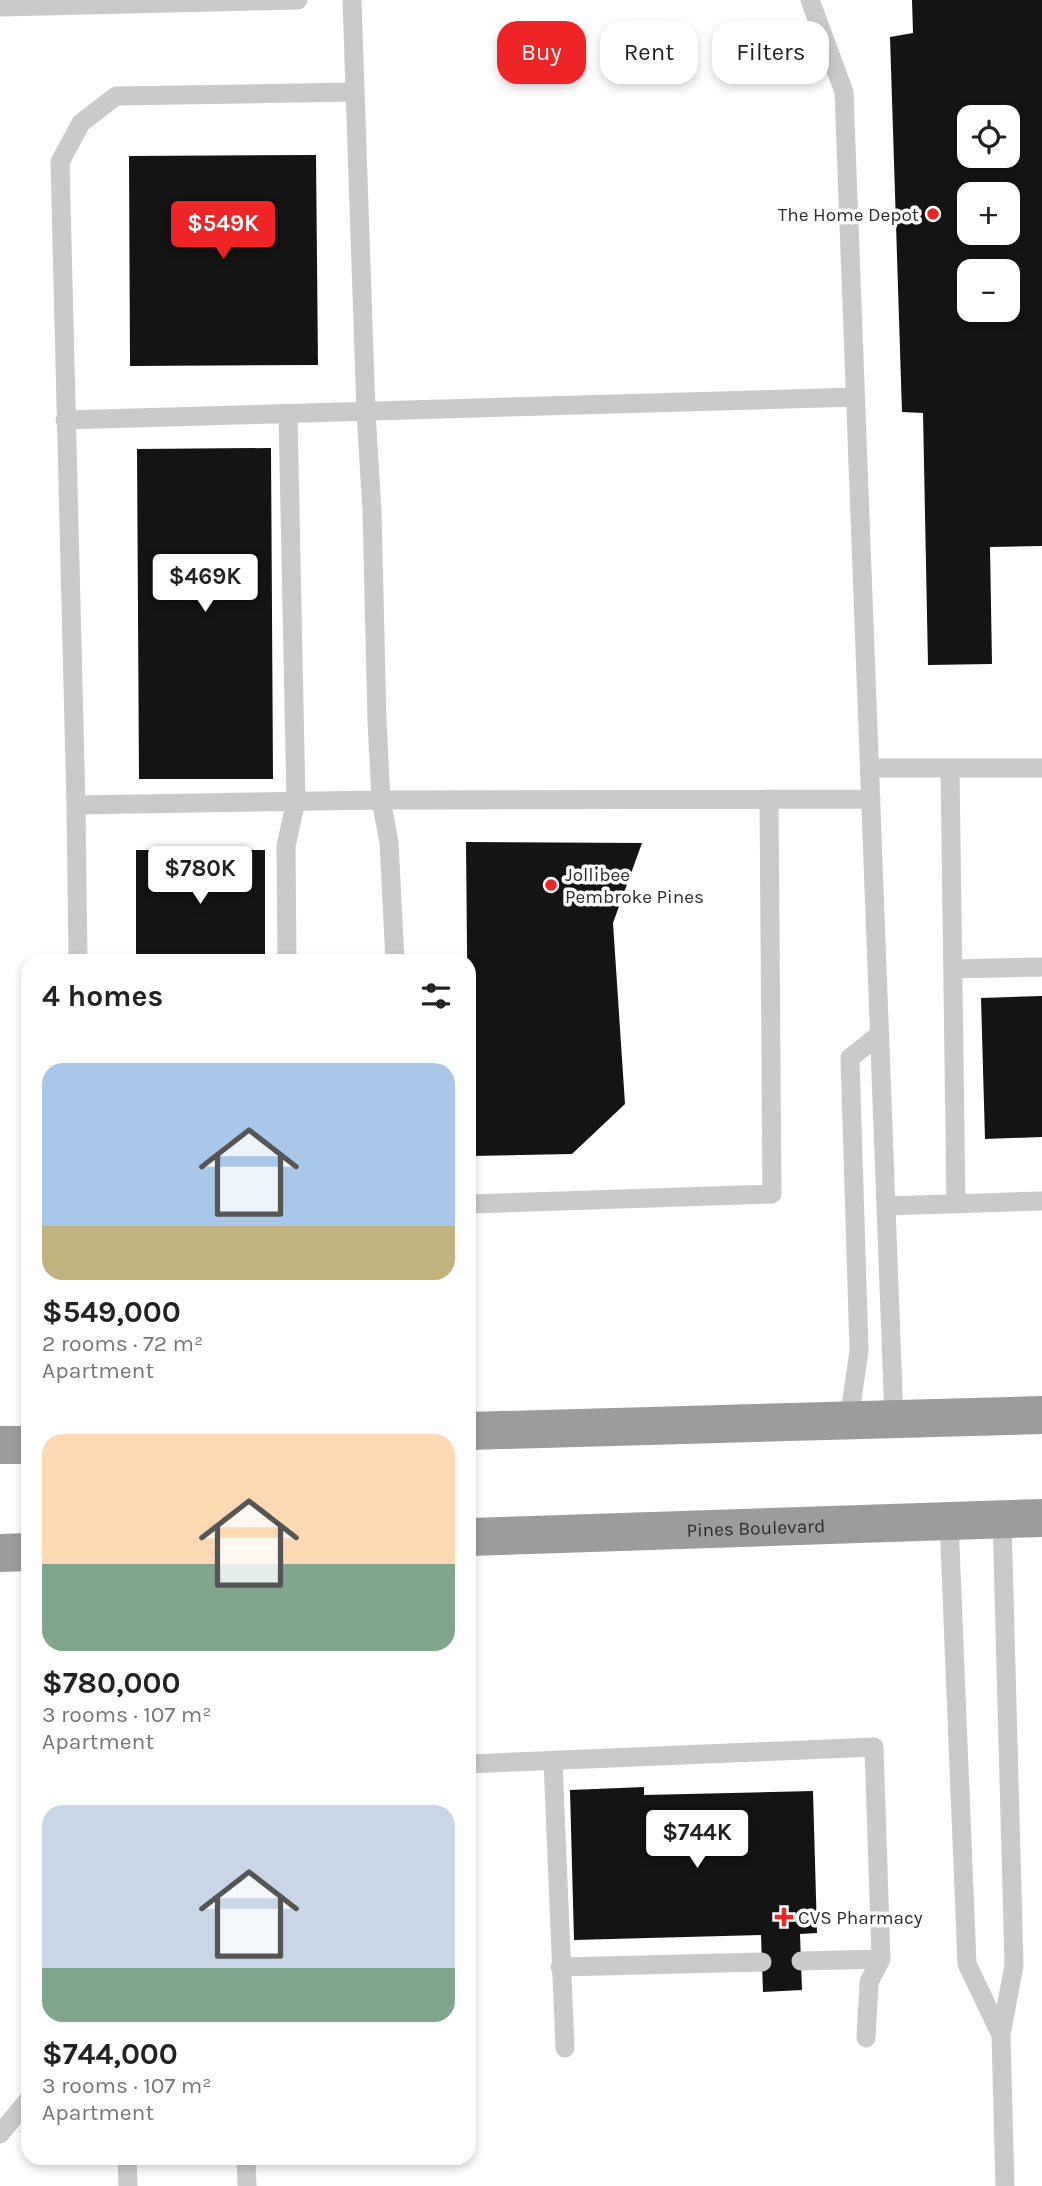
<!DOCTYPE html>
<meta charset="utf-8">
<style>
body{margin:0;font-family:Karla,sans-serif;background:#f2f2f2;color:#222;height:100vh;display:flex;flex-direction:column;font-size:26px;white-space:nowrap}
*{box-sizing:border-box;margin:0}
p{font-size:23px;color:#767676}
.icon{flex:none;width:38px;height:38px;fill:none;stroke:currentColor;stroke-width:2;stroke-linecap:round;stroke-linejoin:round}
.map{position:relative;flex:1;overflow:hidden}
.drawer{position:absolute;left:21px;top:954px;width:455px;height:1211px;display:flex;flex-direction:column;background:#fff;border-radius:21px;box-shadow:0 4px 10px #0003}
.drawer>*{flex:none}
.banner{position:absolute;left:497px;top:21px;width:439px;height:63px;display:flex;gap:14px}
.tools{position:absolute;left:957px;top:105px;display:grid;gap:14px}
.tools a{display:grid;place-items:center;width:63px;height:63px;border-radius:14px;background:#fff;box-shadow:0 4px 10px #0003;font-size:35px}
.price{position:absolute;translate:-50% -60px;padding:0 16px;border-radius:7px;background:#fff;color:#222;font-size:23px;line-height:46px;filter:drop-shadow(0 2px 4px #0008)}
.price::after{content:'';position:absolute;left:50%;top:42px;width:21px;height:16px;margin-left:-10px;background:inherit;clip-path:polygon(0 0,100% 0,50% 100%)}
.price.active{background:#ee2426;color:#fff}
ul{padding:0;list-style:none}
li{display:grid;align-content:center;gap:14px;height:371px;padding:0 21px}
li span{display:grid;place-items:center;height:217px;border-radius:21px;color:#555}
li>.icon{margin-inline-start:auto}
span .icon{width:126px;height:126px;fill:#fffc;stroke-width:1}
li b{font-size:30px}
h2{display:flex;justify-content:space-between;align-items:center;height:84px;padding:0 21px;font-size:30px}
.chip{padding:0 24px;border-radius:21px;background:#fff;box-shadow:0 4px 10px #0003;font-size:24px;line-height:63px}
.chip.active{background:#ee2426;color:#fff}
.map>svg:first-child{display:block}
.building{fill:#141414;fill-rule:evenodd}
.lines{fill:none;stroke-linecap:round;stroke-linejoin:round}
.service{stroke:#cacaca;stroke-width:19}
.trunk{stroke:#9c9c9c;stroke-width:38}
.poi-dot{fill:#ee2426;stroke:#fff;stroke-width:2.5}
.labels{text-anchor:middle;stroke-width:7;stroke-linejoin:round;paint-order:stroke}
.poi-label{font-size:19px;fill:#2d2d2d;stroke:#fff;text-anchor:start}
.street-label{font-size:19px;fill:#2d2d2d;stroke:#fff}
</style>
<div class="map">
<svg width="1042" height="2186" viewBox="0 0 1042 2186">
<rect width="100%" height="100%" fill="#fff"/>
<path class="building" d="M912,0H1042V546L990,547L992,664L928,665L923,413L902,412L890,37L913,33ZM970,117H1008V156H970ZM970,194H1008V233H970ZM970,271H1008V310H970Z
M316,155L318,365L130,366L129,156Z
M271,448L273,779H139L137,449Z
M466,842L642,843L613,923L625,1104L572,1154L469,1156Z
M136,850H265V961H136Z
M1042,996V1137L985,1139L981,998Z
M644,1787V1795L813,1791L817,1933L800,1934L802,1990L763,1992L761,1935L574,1940L570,1790Z"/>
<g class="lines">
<path class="service" d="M352,0L366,412L372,511L377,721L381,800L389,842L395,961
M810,0L844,92L894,1419
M0,7L298,0
M65,420L856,397
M870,768H1042
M950,768L956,1204
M76,805L60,162L81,123L116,96L354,92
M78,961L76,805L381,800L871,799
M287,961L286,846L296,801L288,414
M953,969L1042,967
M469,1204L772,1194L769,799
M886,1206L1042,1201
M849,1420L859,1351L850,1058L880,1034
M1002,1519L1014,1965L1001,2035L1005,2186
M949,1521L967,1964L1001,2035
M553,1762L565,2048
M469,1764L874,1747L881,1959L869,1982L866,2038
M801,1961L881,1959
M560,1967L762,1962
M0,2134L28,2100
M127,2158L128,2186
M246,2158L247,2186"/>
<g class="trunk">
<path d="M469,1431L1042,1415"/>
<path d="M0,1445H28"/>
<path id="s1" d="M469,1537L1042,1518"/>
<path d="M0,1553L28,1552"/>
</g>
</g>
<g class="poi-dot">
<circle cx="933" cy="214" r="7"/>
<circle cx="551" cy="885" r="7"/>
<path d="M780.5 1906.5h7v7h7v7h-7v7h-7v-7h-7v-7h7z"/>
</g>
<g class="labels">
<g class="poi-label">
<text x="919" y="221" text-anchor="end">The Home Depot</text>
<text x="565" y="881">Jollibee<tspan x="565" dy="22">Pembroke Pines</tspan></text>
<text x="798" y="1924">CVS Pharmacy</text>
</g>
<g class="street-label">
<text dy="7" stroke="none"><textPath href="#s1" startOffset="287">Pines Boulevard</textPath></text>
</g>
</g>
</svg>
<div class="tools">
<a><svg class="icon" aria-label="locate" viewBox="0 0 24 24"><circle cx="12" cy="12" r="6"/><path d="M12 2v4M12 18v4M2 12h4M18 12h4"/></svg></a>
<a>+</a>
<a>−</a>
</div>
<b class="price active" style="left:223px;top:261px">$549K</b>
<b class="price" style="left:205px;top:614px">$469K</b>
<b class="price" style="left:200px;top:906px">$780K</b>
<b class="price" style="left:697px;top:1870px">$744K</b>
<div class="banner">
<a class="chip active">Buy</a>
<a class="chip">Rent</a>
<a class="chip">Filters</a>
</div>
<section class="drawer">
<h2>4 homes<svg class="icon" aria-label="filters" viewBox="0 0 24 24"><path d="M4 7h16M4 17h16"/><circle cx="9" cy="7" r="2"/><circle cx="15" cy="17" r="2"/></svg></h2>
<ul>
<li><span style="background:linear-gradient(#a9c7e8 75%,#c2b280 0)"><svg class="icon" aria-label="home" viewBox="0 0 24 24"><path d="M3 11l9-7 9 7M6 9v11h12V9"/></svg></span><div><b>$549,000</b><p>2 rooms · 72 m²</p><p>Apartment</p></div></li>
<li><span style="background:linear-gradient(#ffd9b3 60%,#7fa58c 0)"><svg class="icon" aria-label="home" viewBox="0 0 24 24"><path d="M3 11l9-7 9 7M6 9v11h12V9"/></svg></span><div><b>$780,000</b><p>3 rooms · 107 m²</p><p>Apartment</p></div></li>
<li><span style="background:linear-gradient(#c9d6e8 75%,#7fa58c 0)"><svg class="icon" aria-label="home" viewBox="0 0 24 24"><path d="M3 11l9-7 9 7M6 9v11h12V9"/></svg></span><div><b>$744,000</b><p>3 rooms · 107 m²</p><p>Apartment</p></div></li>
</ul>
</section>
</div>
